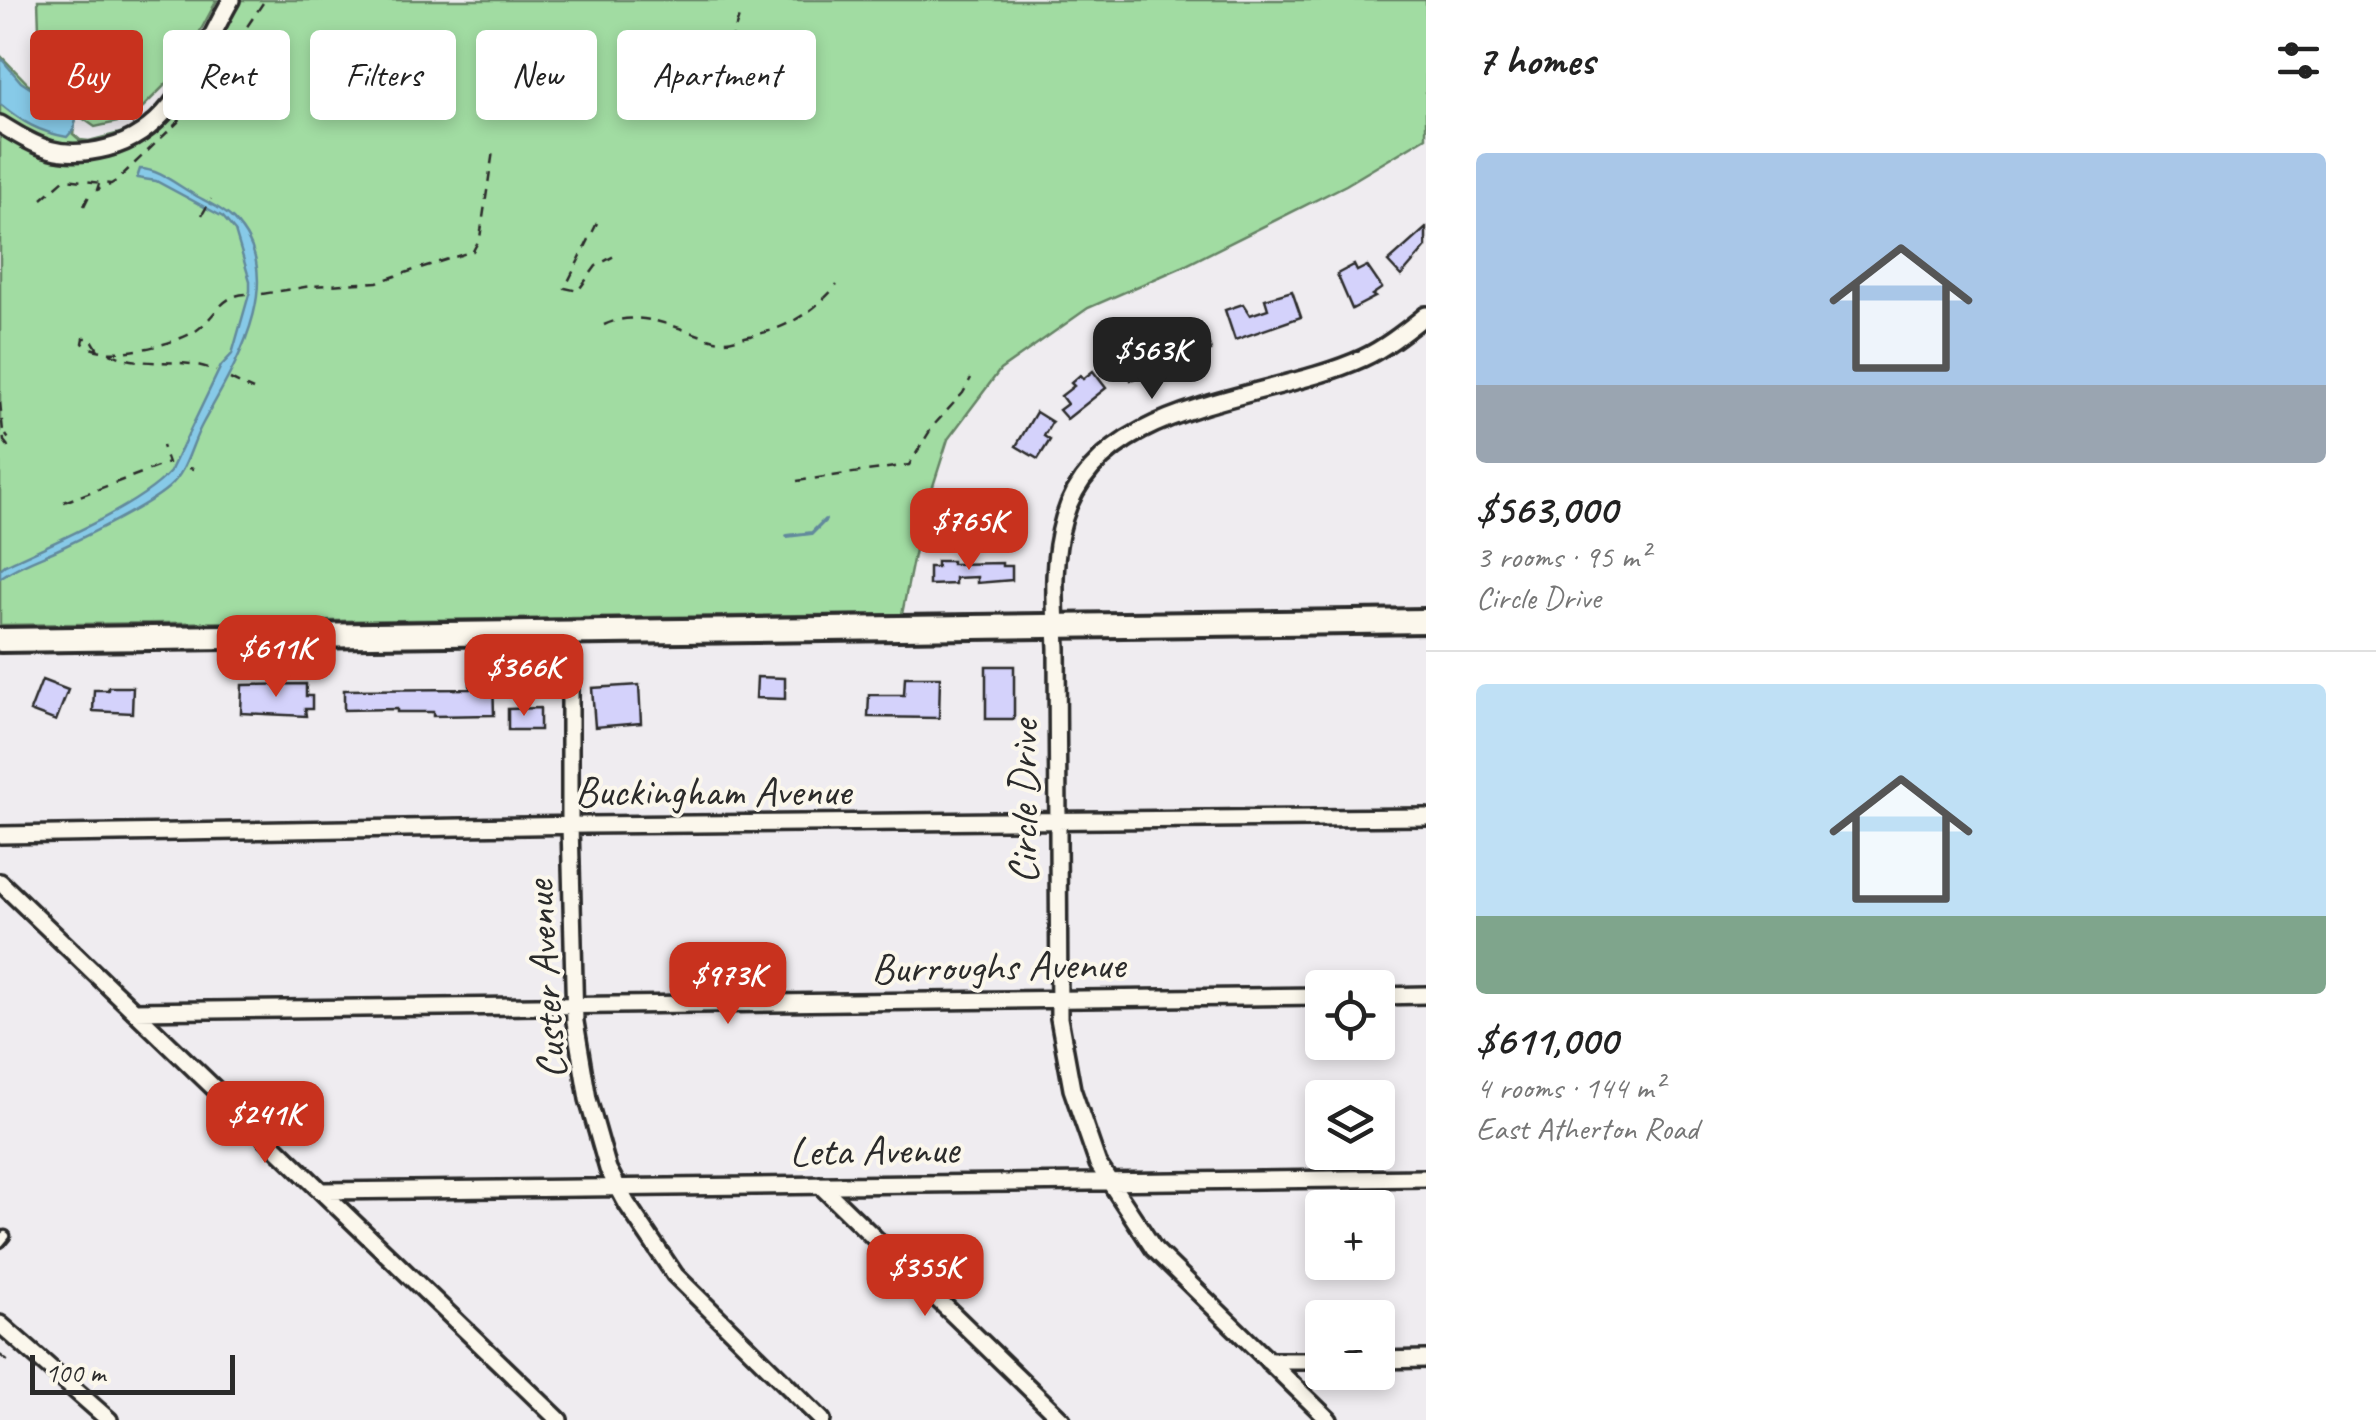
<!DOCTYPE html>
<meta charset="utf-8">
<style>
body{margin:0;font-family:Caveat,sans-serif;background:#f6f6f6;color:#222;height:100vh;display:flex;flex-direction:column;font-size:38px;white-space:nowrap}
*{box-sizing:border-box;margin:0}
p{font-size:32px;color:#767676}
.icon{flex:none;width:55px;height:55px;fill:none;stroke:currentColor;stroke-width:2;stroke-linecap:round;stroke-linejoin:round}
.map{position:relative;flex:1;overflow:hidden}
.details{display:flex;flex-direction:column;background:#fff;width:950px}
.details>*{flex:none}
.guide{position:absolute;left:30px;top:30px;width:950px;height:90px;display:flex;gap:20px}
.buttons{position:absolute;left:1305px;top:970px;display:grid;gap:20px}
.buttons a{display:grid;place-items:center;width:90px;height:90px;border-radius:10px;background:#fff;box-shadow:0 5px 15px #0003;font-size:50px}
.scale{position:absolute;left:30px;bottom:25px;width:205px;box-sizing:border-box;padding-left:10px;border:5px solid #2b2b2b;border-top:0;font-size:28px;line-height:35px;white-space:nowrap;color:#2b2b2b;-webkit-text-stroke:8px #fbf7ec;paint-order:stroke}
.price{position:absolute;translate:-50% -85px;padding:0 22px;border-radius:20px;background:#c8321e;color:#fff;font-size:32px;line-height:65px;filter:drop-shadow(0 2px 5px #0008)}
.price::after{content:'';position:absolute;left:50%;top:60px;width:30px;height:22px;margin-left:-15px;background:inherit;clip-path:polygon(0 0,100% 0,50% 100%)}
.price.selected{background:#222;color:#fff}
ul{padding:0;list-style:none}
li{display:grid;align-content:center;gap:20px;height:530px;padding:0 50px}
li+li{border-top:2px solid #e0e0e0}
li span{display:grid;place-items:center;height:310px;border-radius:10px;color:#555}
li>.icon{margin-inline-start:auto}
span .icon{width:180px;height:180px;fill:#fffc;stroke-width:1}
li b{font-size:42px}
h2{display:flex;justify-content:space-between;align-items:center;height:120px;padding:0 50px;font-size:42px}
.tag{padding:0 35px;border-radius:10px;background:#fff;box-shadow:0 5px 15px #0003;font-size:35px;line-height:90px}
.tag.selected{background:#c8321e;color:#fff}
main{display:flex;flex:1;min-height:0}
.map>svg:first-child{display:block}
.green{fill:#a1dca2;stroke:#668466;stroke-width:2.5}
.water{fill:#87cae8;stroke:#628a9c;stroke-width:2.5}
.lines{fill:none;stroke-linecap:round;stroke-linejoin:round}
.stream{stroke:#628a9c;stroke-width:4}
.building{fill:#d4d2fb;stroke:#2b2b2b;stroke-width:2.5}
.lane-casing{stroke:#2b2b2b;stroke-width:15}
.street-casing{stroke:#2b2b2b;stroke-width:22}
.secondary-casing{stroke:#2b2b2b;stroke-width:30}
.path{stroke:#2b2b2b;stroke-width:2.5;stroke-dasharray:10 8;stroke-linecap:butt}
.lane{stroke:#fbf7ec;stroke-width:8}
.street{stroke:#fbf7ec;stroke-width:15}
.secondary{stroke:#fbf7ec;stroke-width:22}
.labels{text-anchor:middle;stroke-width:8;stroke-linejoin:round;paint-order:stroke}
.street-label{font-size:42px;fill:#2b2b2b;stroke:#fbf7ec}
</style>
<main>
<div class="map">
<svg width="1426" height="1420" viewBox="0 0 1426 1420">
<rect width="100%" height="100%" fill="#efecf0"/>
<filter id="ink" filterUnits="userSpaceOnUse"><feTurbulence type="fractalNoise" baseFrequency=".01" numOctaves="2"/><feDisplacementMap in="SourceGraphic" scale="20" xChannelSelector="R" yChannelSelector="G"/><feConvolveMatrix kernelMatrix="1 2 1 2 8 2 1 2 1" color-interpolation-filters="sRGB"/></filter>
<g filter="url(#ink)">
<path class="green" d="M38,0H217L178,72L131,119L95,127L41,89Z
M241,0H1426V137L1346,185L1182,267L1088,308L1000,370L948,439L919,530L902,614L0,625V55L34,90L76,118L73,134L80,140L89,141L163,122L190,92Z"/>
<path class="water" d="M0,57L21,82L76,118L74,129L67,137C39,132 22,122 0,104Z
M140,169C159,169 178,186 195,195C208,203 222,208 233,219C291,278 234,367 203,423C190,446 188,471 168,488C146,507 88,535 61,548C40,558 19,564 0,578V569L5,565C49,545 140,506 170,472L221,366L232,354L250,291V281L235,231L223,217L156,181L137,178Z"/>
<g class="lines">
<path class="stream" d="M787,536L812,533L825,520"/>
</g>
<path class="building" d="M1426,228V247L1401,276L1388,262Z
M1354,265L1357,271L1367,266L1382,288L1372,295L1375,297L1352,309L1337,274Z
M1292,291L1301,317L1235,340L1225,310L1243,304L1250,315L1268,309L1265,299Z
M1189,334L1191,342L1207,337L1211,351L1195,355L1198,364L1170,372L1168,367L1131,380L1128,372L1117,375L1112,358Z
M1093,371L1106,388L1067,419L1059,410L1067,404L1061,396L1074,386L1071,383L1080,375L1083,379Z
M1036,412L1052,422L1044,436L1050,440L1038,459L1016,446Z
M937,561H952V564L1002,563V566H1012V580L977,583V577L955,578V584L929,585V567H937Z
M986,666H1014V719H986Z
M757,677L785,678V699L756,698Z
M905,677H940L939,718L868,717L869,695H904Z
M493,678L494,715L433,716V712H397V709L344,710V690L470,689V679Z
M42,680L68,690L56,721L30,711Z
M306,684V696H312V709H305L306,716L241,713L242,685Z
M639,685L641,723L595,727L592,688Z
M108,687H133L132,713L93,711L94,690H108Z
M540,708V730H508V709Z"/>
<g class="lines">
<g class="lane-casing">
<path id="lane" d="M0,1242L5,1236"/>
</g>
<g class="street-casing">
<path id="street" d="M0,124C39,148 60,160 107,148C176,131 199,55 231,0
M570,631V825L575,1022L588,1099L608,1169L627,1204L675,1275L822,1420
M0,835L586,825L1426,817
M0,882L559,1420
M1378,996L1426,995
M134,1011L1322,996
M820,1185L1062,1420
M323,1191L1426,1178
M0,1324L109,1420
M1378,1360L1426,1359
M1268,1361H1322
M1329,1420L1154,1249L1098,1164L1072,1089L1059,1018L1057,648C1055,604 1051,562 1064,518C1099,399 1268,402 1363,358C1385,348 1407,330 1426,315"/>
</g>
<g class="secondary-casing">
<path id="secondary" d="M0,640L1426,621"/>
</g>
<path class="path" d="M730,45L740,14
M217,71L265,0
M99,184L97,190L110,185
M42,199L65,179L111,184L116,181L178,122L216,72L240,62
M84,206L90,194
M202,215L211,199
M597,223L565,288L578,291L596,266L616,255
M262,294L311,286L377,282L473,251L480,238L493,151
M604,325C642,307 678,330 715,340C726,343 735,339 745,337C783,330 811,315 837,285
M98,350L91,338H84L83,343C104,363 174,345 197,330C215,317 222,294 247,294
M110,353C145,370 181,355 216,371
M230,379L253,390
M0,402L4,441L8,446L10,441L6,435
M189,468L194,469
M797,481L909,465L933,426L963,393L971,378
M64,502L168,463L162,446
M0,1355L11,1364"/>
<use href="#lane" class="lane"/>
<use href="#street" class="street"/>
<use href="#secondary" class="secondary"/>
</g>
</g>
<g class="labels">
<g class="street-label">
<text x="713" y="805">Buckingham Avenue</text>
<text transform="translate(1022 802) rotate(-90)" y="15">Circle Drive</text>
<text transform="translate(998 965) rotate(-1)" y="15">Burroughs Avenue</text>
<text transform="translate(544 980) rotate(-94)" y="15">Custer Avenue</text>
<text transform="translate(874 1149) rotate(-1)" y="15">Leta Avenue</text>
</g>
</g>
</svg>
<div class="buttons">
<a><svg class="icon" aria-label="locate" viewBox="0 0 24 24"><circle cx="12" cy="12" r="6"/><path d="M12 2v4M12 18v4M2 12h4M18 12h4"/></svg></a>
<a><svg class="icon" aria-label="layers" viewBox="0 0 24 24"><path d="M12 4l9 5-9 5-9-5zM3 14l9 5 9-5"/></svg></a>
<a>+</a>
<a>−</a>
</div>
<div class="scale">100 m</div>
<b class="price selected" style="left:1152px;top:402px">$563K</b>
<b class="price" style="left:969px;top:573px">$765K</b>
<b class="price" style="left:276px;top:700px">$611K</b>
<b class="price" style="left:524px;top:719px">$366K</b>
<b class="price" style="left:728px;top:1027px">$973K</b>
<b class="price" style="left:265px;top:1166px">$241K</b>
<b class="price" style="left:925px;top:1319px">$355K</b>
<div class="guide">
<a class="tag selected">Buy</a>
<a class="tag">Rent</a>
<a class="tag">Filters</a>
<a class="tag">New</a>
<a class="tag">Apartment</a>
</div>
</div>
<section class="details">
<h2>7 homes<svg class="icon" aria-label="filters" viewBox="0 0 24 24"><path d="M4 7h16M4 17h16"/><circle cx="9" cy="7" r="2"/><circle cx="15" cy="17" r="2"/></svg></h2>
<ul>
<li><span style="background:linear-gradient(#a9c7e8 75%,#9aa5b1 0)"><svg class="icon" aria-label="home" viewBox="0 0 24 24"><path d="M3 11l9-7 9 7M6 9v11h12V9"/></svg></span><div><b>$563,000</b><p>3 rooms · 95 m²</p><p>Circle Drive</p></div></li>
<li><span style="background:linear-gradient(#bfe0f5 75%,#7fa58c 0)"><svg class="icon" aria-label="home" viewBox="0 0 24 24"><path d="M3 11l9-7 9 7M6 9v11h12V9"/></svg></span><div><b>$611,000</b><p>4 rooms · 144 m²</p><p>East Atherton Road</p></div></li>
</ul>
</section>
</main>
